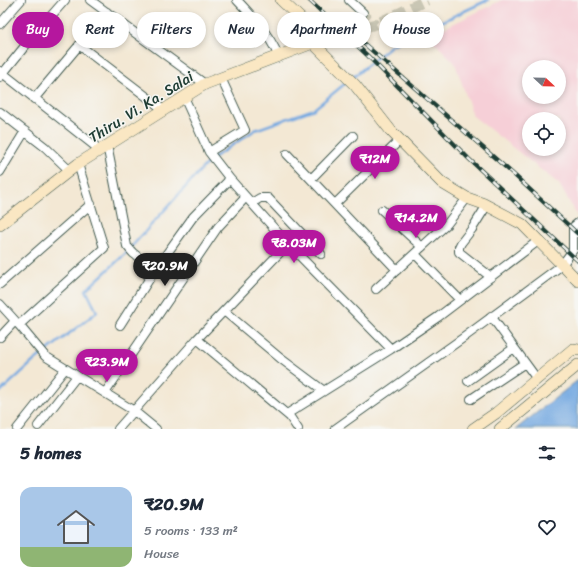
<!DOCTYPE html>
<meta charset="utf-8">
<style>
body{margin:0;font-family:Sriracha,sans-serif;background:#f6f6f7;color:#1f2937;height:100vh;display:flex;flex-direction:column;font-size:15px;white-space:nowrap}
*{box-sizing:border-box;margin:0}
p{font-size:13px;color:#747a83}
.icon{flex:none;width:22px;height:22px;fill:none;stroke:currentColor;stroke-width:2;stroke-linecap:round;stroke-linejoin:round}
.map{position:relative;height:429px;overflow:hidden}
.side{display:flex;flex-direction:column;background:#fff;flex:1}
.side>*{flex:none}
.guide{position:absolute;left:12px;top:12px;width:554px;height:36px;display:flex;gap:8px}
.needle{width:26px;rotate:112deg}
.buttons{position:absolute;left:522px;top:60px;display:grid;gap:8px}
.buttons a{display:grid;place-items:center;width:44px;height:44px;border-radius:50%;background:#fff;box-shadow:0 2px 6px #0003;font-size:20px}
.price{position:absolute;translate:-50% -34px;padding:0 9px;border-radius:14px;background:#b5179e;color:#fff;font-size:13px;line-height:26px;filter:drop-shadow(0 1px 2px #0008)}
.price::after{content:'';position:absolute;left:50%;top:24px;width:12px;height:9px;margin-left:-6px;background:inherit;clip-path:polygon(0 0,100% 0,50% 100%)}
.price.selected{background:#222;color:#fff}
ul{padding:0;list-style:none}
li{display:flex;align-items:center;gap:12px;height:100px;padding:0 20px}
li span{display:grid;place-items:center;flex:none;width:112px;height:80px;border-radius:12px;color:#555}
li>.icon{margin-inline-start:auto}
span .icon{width:48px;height:48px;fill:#fffc;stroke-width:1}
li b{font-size:17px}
h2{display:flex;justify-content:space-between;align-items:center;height:48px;padding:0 20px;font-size:17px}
.tag{padding:0 14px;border-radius:18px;background:#fff;box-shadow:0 2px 6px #0003;font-size:14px;line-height:36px}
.tag.selected{background:#b5179e;color:#fff}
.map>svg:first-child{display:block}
.built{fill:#f6cfd7;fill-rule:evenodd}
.water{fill:#74a9e1;stroke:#4a738a}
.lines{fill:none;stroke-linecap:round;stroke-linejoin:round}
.stream{stroke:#74a9e1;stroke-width:2.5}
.street-tunnel{stroke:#c9c6b4;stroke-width:8;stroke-dasharray:8 4;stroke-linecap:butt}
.secondary-tunnel{stroke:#c9c6b4;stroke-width:11;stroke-dasharray:11 5.5;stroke-linecap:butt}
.street-casing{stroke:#3f574c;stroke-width:10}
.secondary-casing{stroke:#3f574c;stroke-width:12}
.street{stroke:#fff;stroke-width:8}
.secondary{stroke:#fae7c3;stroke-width:11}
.rail-casing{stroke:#1f3d34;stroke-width:4}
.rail{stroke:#f6f6f2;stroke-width:2.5;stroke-dasharray:8;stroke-linecap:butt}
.labels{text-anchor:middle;stroke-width:3;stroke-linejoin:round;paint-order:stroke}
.street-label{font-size:15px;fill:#1f3d34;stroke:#f6f6f2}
</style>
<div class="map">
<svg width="578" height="429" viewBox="0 0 578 429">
<rect width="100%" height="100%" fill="#f6f6f2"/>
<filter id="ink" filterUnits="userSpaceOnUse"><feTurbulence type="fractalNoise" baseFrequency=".025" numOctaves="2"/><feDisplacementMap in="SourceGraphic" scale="8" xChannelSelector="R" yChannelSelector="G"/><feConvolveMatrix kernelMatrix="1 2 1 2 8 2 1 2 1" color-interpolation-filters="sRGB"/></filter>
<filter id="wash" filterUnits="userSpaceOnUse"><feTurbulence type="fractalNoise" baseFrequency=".012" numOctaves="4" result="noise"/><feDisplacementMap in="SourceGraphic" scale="16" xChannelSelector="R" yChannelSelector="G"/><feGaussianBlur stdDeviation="0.9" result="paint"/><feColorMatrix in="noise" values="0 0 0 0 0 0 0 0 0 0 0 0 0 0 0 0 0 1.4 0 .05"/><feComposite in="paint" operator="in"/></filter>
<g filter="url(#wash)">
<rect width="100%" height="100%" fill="#f3e8d4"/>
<path class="built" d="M502,0H578V217L559,184L473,116L455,63L428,36ZM529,67H559V97H529ZM529,119H559V149H529Z"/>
<path class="water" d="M578,380V429H516Z"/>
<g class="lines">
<path class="stream" d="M352,78L392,45L488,0
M0,392L35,360L97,312L86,290L124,255L209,161L255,130L314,109L347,82"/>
</g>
</g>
<g filter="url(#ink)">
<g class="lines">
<path class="street-tunnel" d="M363,13L376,24"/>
<path class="secondary-tunnel" d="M318,41L376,24L427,0"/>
<g class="street-casing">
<path id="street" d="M90,0L205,84
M237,0C253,17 269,34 278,55
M349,0L363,13
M0,24L21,0
M79,45L164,110
M0,71L100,150
M0,77L29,41L65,0
M184,97L209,152L230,179L288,244L391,349
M34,99L107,12
M0,112L45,147L70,171
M107,145L127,246L133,253L155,270
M209,152L245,130L221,78
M287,154L397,270
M0,172L25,131
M311,179L353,136
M252,203L260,198H268L321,254
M335,204L400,140
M487,205L472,229L461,243L459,247V252L491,277
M382,210L422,247
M415,254L460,300
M0,284L91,204
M376,289L447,224L467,198
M0,304L19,325L45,356L134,411L156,429
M224,311L280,358L324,391
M491,316L537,379
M19,325L104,248L78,164
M120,325L155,270L193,217L230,179
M0,337L15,321
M197,339L290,417L298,429
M468,381L514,348
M105,393L218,227L246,197
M471,399L525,363
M287,414L391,349L438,317L538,241
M38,426L77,376
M17,429L65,369
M118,429L197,339L288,244
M335,429L463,338L562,265L573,250V227L578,223"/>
</g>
<g class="secondary-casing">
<path id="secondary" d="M281,0L315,32
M312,42L355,85L391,131L442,183L467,198L484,204L522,224L578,281
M0,225L78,164L205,84L318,41
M473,429L496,413L573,349L578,350
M500,429L578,365"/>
</g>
<use href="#street" class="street"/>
<use href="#secondary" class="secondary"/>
<g class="rail-casing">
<path id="rail" d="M309,0L368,56L469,159L578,261
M353,34L512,173L578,234"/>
</g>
<use href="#rail" class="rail"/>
</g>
</g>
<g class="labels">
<g class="street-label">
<text transform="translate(141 107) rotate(-32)" y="5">Thiru. Vi. Ka. Salai</text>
</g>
</g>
</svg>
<div class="buttons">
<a><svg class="needle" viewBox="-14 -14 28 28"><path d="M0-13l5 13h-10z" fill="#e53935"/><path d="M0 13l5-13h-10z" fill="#747a83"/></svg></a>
<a><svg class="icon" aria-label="locate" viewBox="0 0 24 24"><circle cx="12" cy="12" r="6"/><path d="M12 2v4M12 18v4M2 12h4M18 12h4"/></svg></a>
</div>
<b class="price" style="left:375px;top:180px">₹12M</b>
<b class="price" style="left:416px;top:239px">₹14.2M</b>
<b class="price" style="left:294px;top:264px">₹8.03M</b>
<b class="price selected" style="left:165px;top:287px">₹20.9M</b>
<b class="price" style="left:107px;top:383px">₹23.9M</b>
<div class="guide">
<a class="tag selected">Buy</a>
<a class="tag">Rent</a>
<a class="tag">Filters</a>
<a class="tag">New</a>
<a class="tag">Apartment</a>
<a class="tag">House</a>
</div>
</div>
<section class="side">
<h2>5 homes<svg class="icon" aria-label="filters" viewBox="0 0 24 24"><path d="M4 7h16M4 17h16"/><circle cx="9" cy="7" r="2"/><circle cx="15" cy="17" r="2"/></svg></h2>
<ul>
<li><span style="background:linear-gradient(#a9c7e8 75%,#8fb573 0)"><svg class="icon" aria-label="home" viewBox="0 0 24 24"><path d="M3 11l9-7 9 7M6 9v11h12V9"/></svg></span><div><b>₹20.9M</b><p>5 rooms · 133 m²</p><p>House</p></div><svg class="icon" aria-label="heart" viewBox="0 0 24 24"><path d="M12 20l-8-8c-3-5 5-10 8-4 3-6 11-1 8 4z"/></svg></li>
</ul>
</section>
